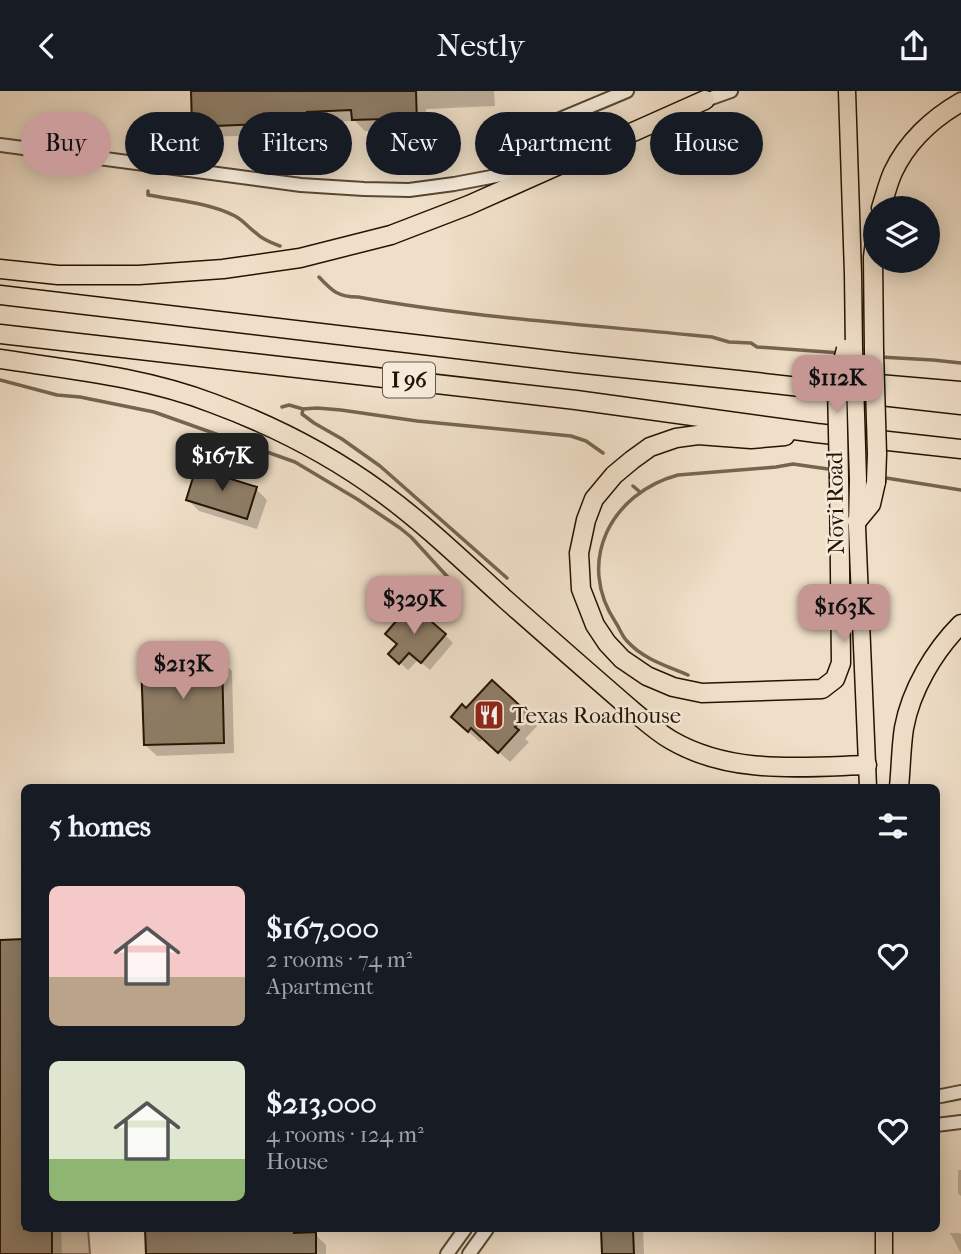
<!DOCTYPE html>
<meta charset="utf-8">
<style>
body{margin:0;font-family:"IM FELL French Canon",serif;background:#242831;color:#f1f3f6;height:100vh;display:flex;flex-direction:column;font-size:26px;white-space:nowrap}
*{box-sizing:border-box;margin:0}
p{font-size:23px;color:#9ea1a6}
.icon{flex:none;width:38px;height:38px;fill:none;stroke:currentColor;stroke-width:2;stroke-linecap:round;stroke-linejoin:round}
.map{position:relative;flex:1;overflow:hidden}
.drawer{position:absolute;left:21px;top:693px;width:919px;height:448px;display:flex;flex-direction:column;background:#171b24;border-radius:10px;box-shadow:0 4px 18px #0003}
.drawer>*{flex:none}
.hud{position:absolute;left:21px;top:21px;width:920px;height:63px;display:flex;gap:14px}
.fabs{position:absolute;left:863px;top:105px;display:grid;gap:14px}
.fabs a{display:grid;place-items:center;width:77px;height:77px;border-radius:50%;background:#171b24;box-shadow:0 4px 18px #0003;font-size:35px}
.price{position:absolute;translate:-50% -60px;padding:0 16px;border-radius:14px;background:#c59692;color:#111;font-size:23px;line-height:46px;filter:drop-shadow(0 2px 4px #0008)}
.price::after{content:'';position:absolute;left:50%;top:42px;width:21px;height:16px;margin-left:-10px;background:inherit;clip-path:polygon(0 0,100% 0,50% 100%)}
.price.selected{background:#222;color:#fff}
ul{padding:0;list-style:none}
li{display:flex;align-items:center;gap:21px;height:175px;padding:0 28px}
li span{display:grid;place-items:center;flex:none;width:196px;height:140px;border-radius:10px;color:#555}
li>.icon{margin-inline-start:auto}
span .icon{width:84px;height:84px;fill:#fffc;stroke-width:1}
li b{font-size:30px}
h2{display:flex;justify-content:space-between;align-items:center;height:84px;padding:0 28px;font-size:30px}
.tag{padding:0 24px;border-radius:32px;background:#171b24;box-shadow:0 4px 18px #0003;font-size:24px;line-height:63px}
.tag.selected{background:#c59692;color:#111}
header{display:flex;justify-content:space-between;align-items:center;height:91px;padding:0 28px;background:#171b24;font-size:32px;font-weight:600}
.map>svg:first-child{display:block}
.green{fill:#cdbda6;stroke:#796953;stroke-width:2}
.shadow{fill:#0003}
.lines{fill:none;stroke-linecap:round;stroke-linejoin:round}
.stream{stroke:#75654f;stroke-width:3.5}
.building{fill:#8e7e68;stroke:#251500;stroke-width:2}
.minor-casing{stroke:#584832;stroke-width:16}
.major-casing{stroke:#251500;stroke-width:19}
.highway-casing{stroke:#251500;stroke-width:21}
.minor{stroke:#f5eadb;stroke-width:12}
.major{stroke:#efdfc8;stroke-width:16}
.highway{stroke:#efdfc8;stroke-width:18}
.major-bridge-casing{stroke:#251500;stroke-width:19;stroke-linecap:butt}
.highway-bridge-casing{stroke:#251500;stroke-width:21;stroke-linecap:butt}
.major-bridge{stroke:#efdfc8;stroke-width:16}
.highway-bridge{stroke:#efdfc8;stroke-width:18}
.labels{text-anchor:middle;stroke-width:5;stroke-linejoin:round;paint-order:stroke}
.shield{fill:#f5eadb;stroke:#635542;stroke-width:2}
.shield-label{font-size:21px;font-weight:bold;fill:#251500}
.street-label{font-size:23px;fill:#251500;stroke:#f5eadb}
.poi-label{font-size:23px;fill:#251500;stroke:#f5eadb;text-anchor:start}
</style>
<header><svg class="icon" aria-label="back" viewBox="0 0 24 24"><path d="M15 5l-7 7 7 7"/></svg>Nestly<svg class="icon" aria-label="share" viewBox="0 0 24 24"><path d="M12 15V3M7 8l5-5 5 5M5 13v7h14v-7"/></svg></header>
<div class="map">
<svg width="961" height="1163" viewBox="0 0 961 1163">
<rect width="100%" height="100%" fill="#efdfc8"/>
<filter id="stains"><feTurbulence type="fractalNoise" baseFrequency=".00286" numOctaves="4"/><feColorMatrix values="0 0 0 0 .2 0 0 0 0 .09 0 0 0 0 .02 0 0 0 .5 -.17"/></filter>
<radialGradient id="worn" r=".72"><stop offset=".6" stop-color="#630" stop-opacity="0"/><stop offset="1" stop-color="#630" stop-opacity=".3"/></radialGradient>
<path class="green" d="M52,1138H88L90,1163H52Z"/>
<path class="shadow" d="M192,0H494L495,15L426,18L427,44L399,45L393,39L365,40L355,30L317,31V42L205,46L194,35Z
M256,398L267,409L257,438L199,420L188,409Z
M445,544L453,552L430,579L418,569L408,579L390,563Z
M221,569L232,580L234,662L157,665L145,654Z
M492,591L538,634L525,648L529,651L510,671L483,647L480,651L464,637L466,619Z
M24,850V1138H61L62,1163H0V851Z
M958,1079H961V1105L958,1102Z
M147,1138H304V1143H315L326,1154V1163H147Z
M602,1138H643L644,1163H604Z
M950,1142H959L961,1143V1162Z"/>
<g class="lines">
<path class="stream" d="M148,100V104C175,109 211,112 235,125C244,130 248,136 256,142C263,149 272,152 280,155
M319,186C332,200 338,206 358,206C468,226 580,233 691,244L712,246L729,251L751,252L757,256L841,262
M880,266L933,269L961,272
M0,289L57,304L80,306L154,321L295,371L357,408L400,437L411,446L455,494
M282,316L289,314L303,318L317,317L341,319L417,330L571,345L586,350L603,362
M303,318L302,323L314,332L342,348L380,375L507,487
M880,386L961,399
M633,395L640,401
M688,584C667,575 643,568 627,550C622,545 620,538 616,532C575,471 611,402 678,384L776,376L793,373L835,379"/>
</g>
<path class="building" d="M191,0H416L417,33L386,34L385,28L352,29L351,19L307,21V31L192,36Z
M196,377L257,396L247,428L186,409Z
M411,513L446,543L421,572L409,562L399,573L388,563L397,553L385,543Z
M222,567L224,652L144,654L141,569Z
M492,589L528,622L515,636L519,639L498,662L471,637L468,641L451,626L462,613L466,617Z
M24,848V1138H52V1163H0V849Z
M145,1138H294V1142L316,1141V1163H146Z
M601,1138H633L634,1163H602Z"/>
<g class="lines">
<g class="minor-casing">
<path id="minor" d="M697,12L731,0
M522,44L627,0
M0,54L301,94L364,98L409,99L454,93L512,82L563,64
M936,1006L961,1001
M936,1034L961,1031
M447,1163L465,1138
M469,1163L487,1138"/>
</g>
<g class="major-casing">
<path id="major" d="M847,0L853,183L854,258
M858,389L857,436L868,696
M884,1138V1163"/>
</g>
<g class="highway-casing">
<path id="highway" d="M881,117C885,105 888,92 893,81C907,51 933,27 961,11
M0,178L58,184H139L223,178L300,167L391,144L469,114L705,9
M0,204L575,272L738,289L961,314
M0,243L576,309L816,342L961,358
M874,261L873,166L875,151
M0,268C72,279 144,286 212,312C272,334 329,363 381,401C425,433 464,471 505,508C547,545 590,583 633,620C645,630 657,641 671,649C731,684 801,676 867,674
M867,292L961,300
M785,345L751,348L698,344L676,347L650,356L632,369L614,384L594,408L586,429L579,462L581,498L595,534L607,552L622,568L647,585L673,596L702,602L822,598L835,588L841,572L839,387
M857,430L871,413L876,391
M899,696C901,677 901,656 904,637C911,599 934,560 961,533"/>
</g>
<use href="#minor" class="minor"/>
<use href="#major" class="major"/>
<use href="#highway" class="highway"/>
<g class="major-bridge-casing">
<path id="major-bridge" d="M854,258L858,389"/>
</g>
<g class="highway-bridge-casing">
<path id="highway-bridge" d="M874,261L877,363L876,391
M839,387L837,294L846,258"/>
</g>
<use href="#major-bridge" class="major-bridge"/>
<use href="#highway-bridge" class="highway-bridge"/>
</g>
<defs>
<g id="restaurant-square" transform="scale(1.575)"><rect x="-9" y="-9" width="18" height="18" rx="4" fill="#8f2418" stroke="#f5eadb"/><path d="M-5-6h1v4h1v-4h1v4h1v-4h1v5L-1.5 .5V6h-2V.5L-5-1ZM5-6V6H3V1.5H1.5Q1.5-4 5-6Z" fill="#fff"/></g>
</defs>
<g fill-rule="evenodd">
<use href="#restaurant-square" x="489" y="624"/>
</g>
<g class="labels">
<rect class="shield" x="383" y="271.5" width="52" height="35" rx="5"/>
<g class="shield-label">
<text x="409" y="296">I 96</text>
</g>
<g class="street-label">
<text transform="translate(835 412) rotate(-91)" y="8">Novi Road</text>
</g>
<g class="poi-label">
<text x="512" y="632">Texas Roadhouse</text>
</g>
</g>
<rect width="100%" height="100%" filter="url(#stains)"/>
<rect width="100%" height="100%" fill="url(#worn)"/>
</svg>
<div class="fabs">
<a><svg class="icon" aria-label="layers" viewBox="0 0 24 24"><path d="M12 4l9 5-9 5-9-5zM3 14l9 5 9-5"/></svg></a>
</div>
<b class="price" style="left:837px;top:324px">$112K</b>
<b class="price selected" style="left:222px;top:402px">$167K</b>
<b class="price" style="left:414px;top:545px">$329K</b>
<b class="price" style="left:844px;top:553px">$163K</b>
<b class="price" style="left:183px;top:610px">$213K</b>
<div class="hud">
<a class="tag selected">Buy</a>
<a class="tag">Rent</a>
<a class="tag">Filters</a>
<a class="tag">New</a>
<a class="tag">Apartment</a>
<a class="tag">House</a>
</div>
<section class="drawer">
<h2>5 homes<svg class="icon" aria-label="filters" viewBox="0 0 24 24"><path d="M4 7h16M4 17h16"/><circle cx="9" cy="7" r="2"/><circle cx="15" cy="17" r="2"/></svg></h2>
<ul>
<li><span style="background:linear-gradient(#f6c9c9 65%,#b9a48a 0)"><svg class="icon" aria-label="home" viewBox="0 0 24 24"><path d="M3 11l9-7 9 7M6 9v11h12V9"/></svg></span><div><b>$167,000</b><p>2 rooms · 74 m²</p><p>Apartment</p></div><svg class="icon" aria-label="heart" viewBox="0 0 24 24"><path d="M12 20l-8-8c-3-5 5-10 8-4 3-6 11-1 8 4z"/></svg></li>
<li><span style="background:linear-gradient(#dfe7d0 70%,#8fb573 0)"><svg class="icon" aria-label="home" viewBox="0 0 24 24"><path d="M3 11l9-7 9 7M6 9v11h12V9"/></svg></span><div><b>$213,000</b><p>4 rooms · 124 m²</p><p>House</p></div><svg class="icon" aria-label="heart" viewBox="0 0 24 24"><path d="M12 20l-8-8c-3-5 5-10 8-4 3-6 11-1 8 4z"/></svg></li>
</ul>
</section>
</div>
